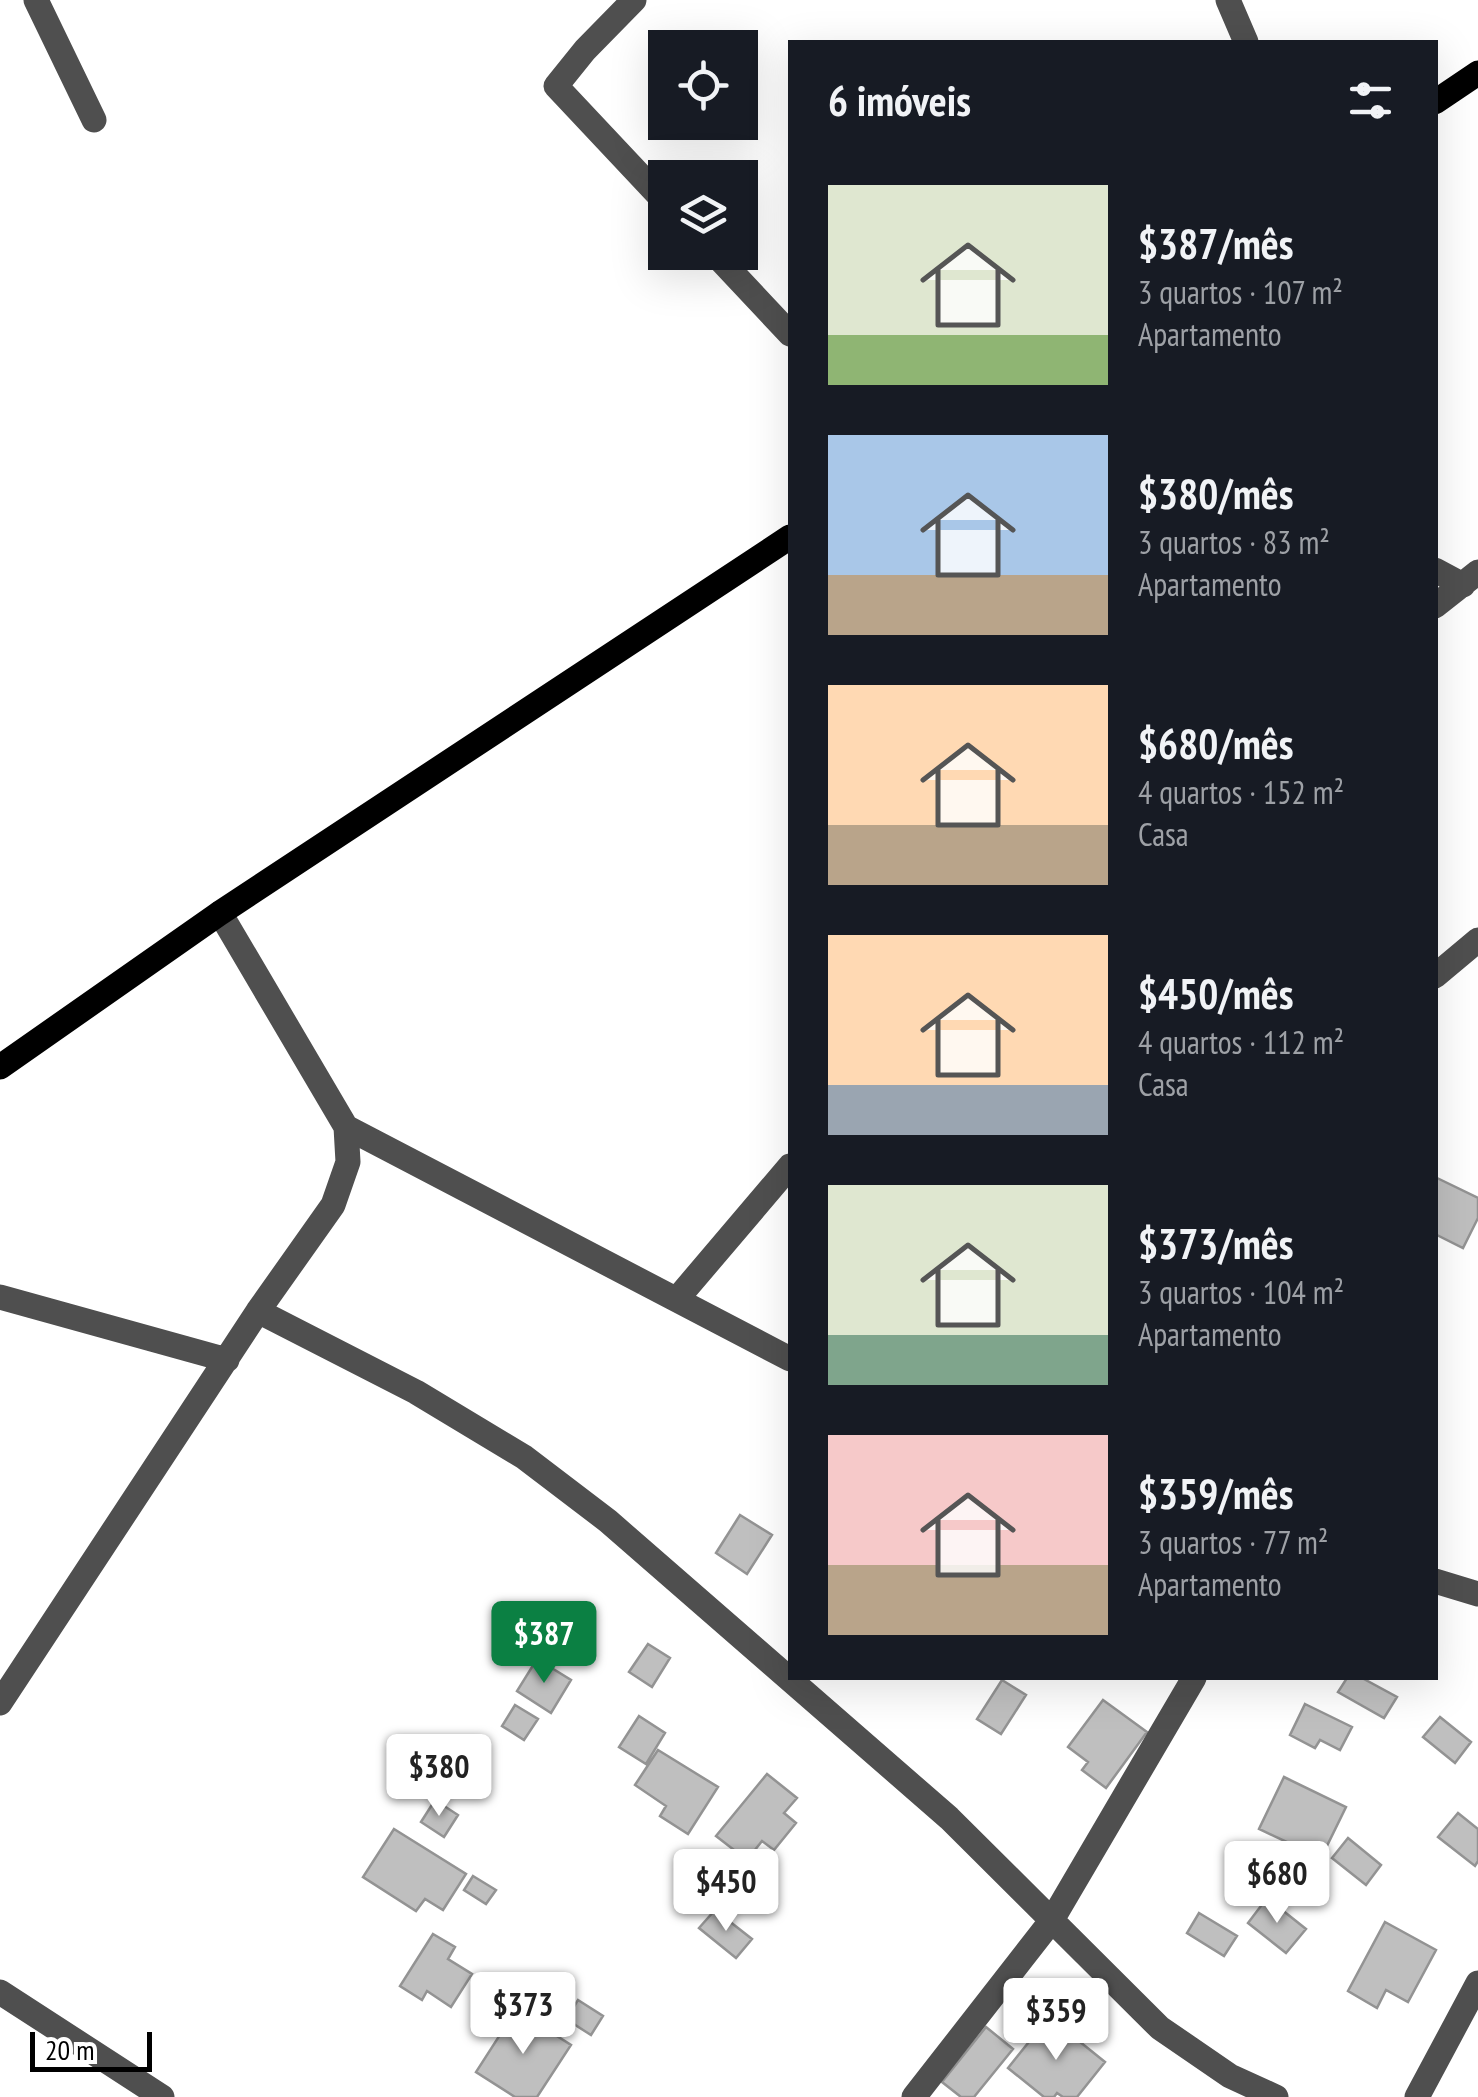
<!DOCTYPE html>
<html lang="pt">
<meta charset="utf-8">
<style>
body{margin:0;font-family:"PT Sans Narrow",sans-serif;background:#242831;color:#f1f3f6;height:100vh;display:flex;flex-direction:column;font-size:38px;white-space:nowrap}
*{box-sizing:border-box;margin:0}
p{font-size:32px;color:#9ea1a6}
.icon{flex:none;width:55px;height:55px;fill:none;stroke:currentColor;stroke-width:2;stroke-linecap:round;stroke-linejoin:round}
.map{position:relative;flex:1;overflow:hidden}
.sheet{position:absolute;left:788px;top:40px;width:650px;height:1640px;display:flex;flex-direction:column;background:#171b24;border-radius:0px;box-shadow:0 10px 40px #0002}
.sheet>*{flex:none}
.controls{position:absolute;left:648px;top:30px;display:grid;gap:20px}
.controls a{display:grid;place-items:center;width:110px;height:110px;border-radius:0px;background:#171b24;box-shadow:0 10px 40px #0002;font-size:50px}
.scale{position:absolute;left:30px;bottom:25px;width:122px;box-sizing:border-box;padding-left:10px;border:5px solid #000;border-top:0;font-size:28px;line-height:35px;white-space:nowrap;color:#000;-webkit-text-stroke:8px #fff;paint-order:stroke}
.price{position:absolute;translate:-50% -85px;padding:0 22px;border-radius:10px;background:#fff;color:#222;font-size:32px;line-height:65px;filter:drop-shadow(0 2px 5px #0008)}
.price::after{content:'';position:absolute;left:50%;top:60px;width:30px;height:22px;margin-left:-15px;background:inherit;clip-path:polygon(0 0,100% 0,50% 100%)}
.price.on{background:#0b8043;color:#fff}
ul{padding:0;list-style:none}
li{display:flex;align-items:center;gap:30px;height:250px;padding:0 40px}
li span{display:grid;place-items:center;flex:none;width:280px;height:200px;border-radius:0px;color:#555}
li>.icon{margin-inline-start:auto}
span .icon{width:120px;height:120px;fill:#fffc;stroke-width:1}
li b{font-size:42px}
h2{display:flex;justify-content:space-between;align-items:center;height:120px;padding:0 40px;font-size:42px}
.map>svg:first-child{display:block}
.building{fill:#bfbfbf;stroke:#939393;stroke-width:2.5}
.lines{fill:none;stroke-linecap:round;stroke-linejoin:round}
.minor{stroke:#4f4f4f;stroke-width:25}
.major{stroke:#000;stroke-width:25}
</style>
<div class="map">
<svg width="1478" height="2097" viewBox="0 0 1478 2097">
<rect width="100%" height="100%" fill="#fff"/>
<path class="building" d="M1435,1177L1478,1198V1218L1463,1248L1435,1234Z
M740,1515L772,1535L747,1574L716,1553Z
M648,1644L670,1658L652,1687L629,1672Z
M537,1659L571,1680L551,1713L517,1691Z
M1347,1678H1362L1397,1697L1384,1718L1338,1692Z
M1002,1680L1026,1695L1001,1734L977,1719Z
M1103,1700L1147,1732L1106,1788L1082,1770L1088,1762L1068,1747Z
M1305,1704L1352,1727L1340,1750L1320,1740L1315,1748L1290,1735Z
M515,1705L538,1719L524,1740L502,1726Z
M639,1716L665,1733L646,1764L619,1747Z
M1440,1717L1471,1742L1455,1763L1423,1737Z
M658,1750L718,1787L688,1834L660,1816L666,1806L635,1785Z
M767,1774L797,1798L784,1813L796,1823L774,1850L762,1841L747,1860L716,1836Z
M1284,1777L1346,1807L1321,1858L1259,1829Z
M435,1800L458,1815L444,1837L421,1822Z
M1458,1813L1478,1829V1861L1475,1866L1438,1837Z
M394,1829L466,1874L443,1910L425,1899L416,1911L363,1877Z
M1348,1838L1381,1865L1366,1885L1332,1858Z
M473,1876L496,1890L486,1904L464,1890Z
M1267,1898L1306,1929L1286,1953L1248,1923Z
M715,1910L752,1939L736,1958L699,1928Z
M1199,1913L1237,1936L1224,1956L1187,1933Z
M1385,1922L1436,1950L1408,2002L1386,1990L1377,2008L1348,1991Z
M433,1934L455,1947L448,1959L472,1974L451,2007L427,1991L422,2000L400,1986Z
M578,2000L603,2016L591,2035L566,2019Z
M516,2010L571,2045L537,2097H515L476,2072Z
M1049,2017L1105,2062L1077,2097H1063L1057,2093L1054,2097H1044L1008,2068Z
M986,2027L1013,2049L974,2097H961L942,2082Z"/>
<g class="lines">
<path class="minor" d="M36,0L94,120
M634,0L585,50L556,86L665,202
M1228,0L1246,42
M713,252L790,334
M1435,570L1463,585
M1435,606L1478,572
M1435,976L1478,940
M346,1127L790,1359
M0,1297L227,1360
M677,1299L790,1166
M258,1311L416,1392L524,1457L608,1521L949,1818L1160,2028L1230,2076L1276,2097
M1435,1581L1478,1594
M0,1703L258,1311L333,1205L348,1162L346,1127L220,913
M0,1992L162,2097
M914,2097L1052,1920L1194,1678
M1417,2097L1478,1983"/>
<path class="major" d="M1435,102L1478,73
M0,1067L220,913L790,537"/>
</g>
</svg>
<div class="controls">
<a><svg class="icon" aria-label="locate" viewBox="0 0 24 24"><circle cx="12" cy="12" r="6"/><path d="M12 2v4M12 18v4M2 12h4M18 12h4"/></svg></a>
<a><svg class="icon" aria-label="layers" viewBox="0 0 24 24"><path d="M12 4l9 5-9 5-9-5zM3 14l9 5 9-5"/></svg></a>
</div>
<div class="scale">20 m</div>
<b class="price on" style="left:544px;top:1686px">$387</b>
<b class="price" style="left:439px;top:1819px">$380</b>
<b class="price" style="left:1277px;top:1926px">$680</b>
<b class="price" style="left:726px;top:1934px">$450</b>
<b class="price" style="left:523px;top:2057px">$373</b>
<b class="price" style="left:1056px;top:2063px">$359</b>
<section class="sheet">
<h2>6 imóveis<svg class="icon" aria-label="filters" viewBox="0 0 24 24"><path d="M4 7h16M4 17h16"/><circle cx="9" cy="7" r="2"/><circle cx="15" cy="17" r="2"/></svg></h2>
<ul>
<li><span style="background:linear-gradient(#dfe7d0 75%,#8fb573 0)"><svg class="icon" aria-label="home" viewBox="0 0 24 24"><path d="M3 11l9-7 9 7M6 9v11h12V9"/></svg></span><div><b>$387/mês</b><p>3 quartos · 107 m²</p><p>Apartamento</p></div></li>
<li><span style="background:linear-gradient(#a9c7e8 70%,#b9a48a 0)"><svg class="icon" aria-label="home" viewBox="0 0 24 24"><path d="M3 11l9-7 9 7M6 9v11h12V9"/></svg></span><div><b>$380/mês</b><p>3 quartos · 83 m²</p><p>Apartamento</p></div></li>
<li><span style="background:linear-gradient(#ffd9b3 70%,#b9a48a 0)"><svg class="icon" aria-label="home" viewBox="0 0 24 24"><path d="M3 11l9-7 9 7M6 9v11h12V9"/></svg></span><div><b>$680/mês</b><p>4 quartos · 152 m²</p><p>Casa</p></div></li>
<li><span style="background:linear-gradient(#ffd9b3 75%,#9aa5b1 0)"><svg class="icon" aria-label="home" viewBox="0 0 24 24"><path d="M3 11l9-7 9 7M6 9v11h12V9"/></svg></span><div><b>$450/mês</b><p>4 quartos · 112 m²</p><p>Casa</p></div></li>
<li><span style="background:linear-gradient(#dfe7d0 75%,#7fa58c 0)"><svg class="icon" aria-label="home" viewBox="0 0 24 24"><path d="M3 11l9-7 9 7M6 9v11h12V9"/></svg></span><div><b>$373/mês</b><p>3 quartos · 104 m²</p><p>Apartamento</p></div></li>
<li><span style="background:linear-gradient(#f6c9c9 65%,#b9a48a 0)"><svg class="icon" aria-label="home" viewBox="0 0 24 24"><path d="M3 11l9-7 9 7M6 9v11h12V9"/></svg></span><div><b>$359/mês</b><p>3 quartos · 77 m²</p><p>Apartamento</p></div></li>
</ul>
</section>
</div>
